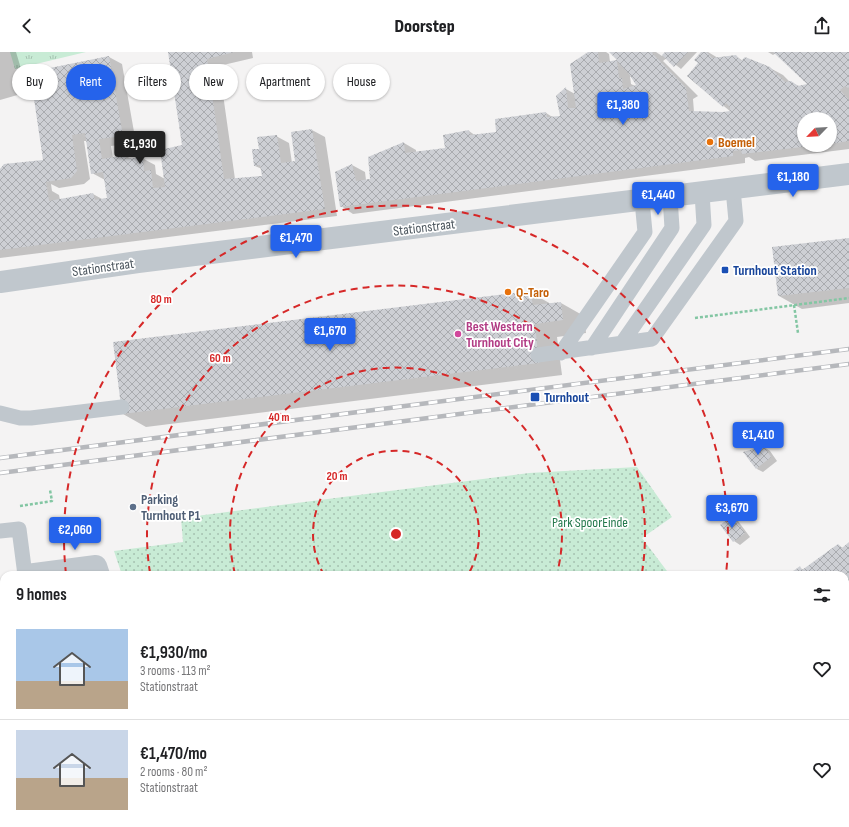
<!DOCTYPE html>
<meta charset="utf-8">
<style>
body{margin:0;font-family:"Sofia Sans Condensed",sans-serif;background:#f2f2f2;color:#202124;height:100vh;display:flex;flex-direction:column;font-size:15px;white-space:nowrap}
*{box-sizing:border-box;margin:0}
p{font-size:13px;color:#757577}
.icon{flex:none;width:22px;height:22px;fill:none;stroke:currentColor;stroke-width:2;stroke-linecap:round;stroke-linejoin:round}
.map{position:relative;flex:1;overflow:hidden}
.sheet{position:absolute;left:0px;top:519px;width:849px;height:256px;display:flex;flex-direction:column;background:#fff;border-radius:12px 12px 0 0;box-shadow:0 1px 3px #0004}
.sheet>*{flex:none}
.banner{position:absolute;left:12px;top:12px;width:400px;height:36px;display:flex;gap:8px}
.needle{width:26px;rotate:245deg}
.buttons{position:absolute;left:797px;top:60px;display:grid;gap:8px}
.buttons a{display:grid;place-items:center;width:40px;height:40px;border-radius:50%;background:#fff;box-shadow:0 1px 3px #0004;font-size:20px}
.price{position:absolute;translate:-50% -34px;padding:0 9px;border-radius:4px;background:#2563eb;color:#fff;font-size:13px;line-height:26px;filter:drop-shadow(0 1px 2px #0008)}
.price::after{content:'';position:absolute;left:50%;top:24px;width:12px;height:9px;margin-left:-6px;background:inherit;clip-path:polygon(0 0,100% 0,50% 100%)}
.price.active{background:#222;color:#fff}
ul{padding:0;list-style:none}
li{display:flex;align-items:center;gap:12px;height:100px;padding:0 16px}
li+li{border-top:1px solid #e0e0e0}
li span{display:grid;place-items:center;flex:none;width:112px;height:80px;border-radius:0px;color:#555}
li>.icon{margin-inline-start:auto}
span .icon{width:48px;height:48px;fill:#fffc;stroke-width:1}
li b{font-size:17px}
h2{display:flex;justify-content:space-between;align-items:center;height:48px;padding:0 16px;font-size:17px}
.pill{padding:0 14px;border-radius:18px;background:#fff;box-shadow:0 1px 3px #0004;font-size:14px;line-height:36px}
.pill.active{background:#2563eb;color:#fff}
header{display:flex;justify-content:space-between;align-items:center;height:52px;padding:0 16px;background:#fff;font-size:18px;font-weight:800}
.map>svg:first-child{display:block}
.grass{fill:url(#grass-tufts)}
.park{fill:url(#park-dots)}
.shadow{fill:#0003;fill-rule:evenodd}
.building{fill:url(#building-cross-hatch);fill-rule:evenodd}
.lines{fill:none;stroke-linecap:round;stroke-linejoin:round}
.path{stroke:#83c6a3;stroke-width:2.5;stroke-dasharray:3 2;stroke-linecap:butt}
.service{stroke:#c0c7cd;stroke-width:15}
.minor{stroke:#c0c7cd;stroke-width:22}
.tertiary{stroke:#c0c7cd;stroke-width:22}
.rail-casing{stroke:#b6b8bc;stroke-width:4.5}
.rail{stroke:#fff;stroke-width:3;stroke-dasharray:9;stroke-linecap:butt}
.ring{fill:none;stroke:#d62828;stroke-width:2;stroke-dasharray:7 5}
.food-dot{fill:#e8710a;stroke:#fff;stroke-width:1.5}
.transit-dot{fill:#1a4fb4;stroke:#fff;stroke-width:1.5}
.hotel-dot{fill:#d1479c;stroke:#fff;stroke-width:1.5}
.service-dot{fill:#5c6f8a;stroke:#fff;stroke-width:1.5}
.labels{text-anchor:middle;stroke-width:3.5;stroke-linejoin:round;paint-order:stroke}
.food-label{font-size:14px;font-weight:bold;fill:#c56008;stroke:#fff;text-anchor:start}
.street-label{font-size:14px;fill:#4c565e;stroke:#fff}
.transit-label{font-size:14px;font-weight:bold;fill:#164399;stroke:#fff;text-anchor:start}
.hotel-label{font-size:14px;font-weight:bold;fill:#b23c85;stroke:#fff;text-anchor:start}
.service-label{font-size:14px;font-weight:bold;fill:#4e5e75;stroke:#fff;text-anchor:start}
.park-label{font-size:14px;fill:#24794c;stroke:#fff}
.centre{fill:#d62828;stroke:#fff;stroke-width:2}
.ring-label{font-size:12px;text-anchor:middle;font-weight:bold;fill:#d62828;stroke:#fff;stroke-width:3.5;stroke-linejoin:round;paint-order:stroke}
</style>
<header><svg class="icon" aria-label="back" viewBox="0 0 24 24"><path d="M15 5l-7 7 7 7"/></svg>Doorstep<svg class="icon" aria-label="share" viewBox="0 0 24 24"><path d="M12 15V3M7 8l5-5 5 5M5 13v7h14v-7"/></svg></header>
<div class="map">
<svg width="849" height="775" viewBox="0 0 849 775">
<defs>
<pattern id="grass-tufts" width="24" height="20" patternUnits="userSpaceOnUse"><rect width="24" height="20" fill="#c8ebd5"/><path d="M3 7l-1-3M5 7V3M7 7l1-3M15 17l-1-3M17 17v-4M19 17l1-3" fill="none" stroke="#a5c1b0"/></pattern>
<pattern id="park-dots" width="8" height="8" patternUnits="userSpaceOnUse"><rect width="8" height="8" fill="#c8ebd5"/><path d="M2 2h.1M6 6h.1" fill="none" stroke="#a5c1b0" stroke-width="1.8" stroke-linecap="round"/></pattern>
<pattern id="building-cross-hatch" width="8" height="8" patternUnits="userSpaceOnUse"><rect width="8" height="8" fill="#cdcfd4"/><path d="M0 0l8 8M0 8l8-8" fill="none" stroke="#a9abaf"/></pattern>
</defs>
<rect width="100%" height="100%" fill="#f4f3f3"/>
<path class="grass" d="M10,0H86L15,17Z
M0,588H4V745L0,746Z"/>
<path class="park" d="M637,415L672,465L642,486L670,523H122L114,499L183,490L181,466L529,421Z
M204,771H544L546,775H205Z"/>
<path class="shadow" d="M0,0H16L28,40L0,48Z
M169,0H252L253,6L219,14L235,127L263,124L262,117L255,114L261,97L276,84L289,91L292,111L297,110L292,80L312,78L325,85L337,164L0,206V117L44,109L109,5L122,12L136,91L111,94L113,106L126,104L131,107L142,106L155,113L156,122L165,127L183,93ZM84,89H87L92,121L105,128L108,146L102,147L93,142L60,148L59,143L52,139L51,132L59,136L84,132L90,127Z
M590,0H606L609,2L610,10L619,9L610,0H656L662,4L666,0H697L681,17L667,6L663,9L698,44L693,47L694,60H731L688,24L700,11L702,0H708L718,6L736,4L743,9L770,16L783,23L790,30L799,34L809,33L822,0H849V97L755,109L749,105L745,106V111L353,162L341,154L352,113L365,120L366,128L372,127L404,91L416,98V100L447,97L469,79L476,84L497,81L546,61L554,66L561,65L557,44L566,37L575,42ZM630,24L638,33L635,34L631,32ZM804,67H830V93H804Z
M768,0H820L776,1L773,3Z
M849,187V251L802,257L779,244Z
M530,240L551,252L561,251L584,264L586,281L557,285L562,323L146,375L123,362Z
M764,395L770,399L777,409L763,420L757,417Z
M732,465L738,469L750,485L740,493L734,489Z
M849,492V587L845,590V523H795L800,516L804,518L838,493L843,496Z
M845,629L849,631V699L846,701L845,700Z
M845,718L849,723L845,726Z
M845,759L849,764V775H798L803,771H845Z
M545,771H572L575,775H547Z
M655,771H726L729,775H649Z
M776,771H791L794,775H771Z"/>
<path class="building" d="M168,0H234L207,7L224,127L262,124L260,113L254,114L252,97H259L257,85L277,83L281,111L295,109L291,80L312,77L325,157L0,198V117L4,112L43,108L30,20L109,4L123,84L99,87L102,107L126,103V107L143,105L144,119L151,118L153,136L165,135L160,98L182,93ZM85,81L91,122L103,120L107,146L95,148L93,141L49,149L46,130L71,126L77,119L72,83Z
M588,0H598L599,11L617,8L609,0H653L652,1L686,36L689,59L723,60L730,59V55L726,51L723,55L687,24L698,11L694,8L701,0H707L712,6L736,3L741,9L745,5L770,15L785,30L791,29L798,34L807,32L773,0H849V35L848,36L845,34L840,38L849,48V89L830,92V67H804V93L810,94L742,102L741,98L733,99V104L340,155L335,120L352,112L356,129L370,127L368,105L404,90L405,101L445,96L443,83L469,78L470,83L496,80L495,67L546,60L547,65L560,64L556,44L566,35L568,56H576L570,12ZM617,9L629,22L636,33L623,37L622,26H619Z
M665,0H688L674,15L662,3Z
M849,186V236L778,244L772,195Z
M530,239L533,253L561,250L563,268L535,272L539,311L122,362L113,290Z
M764,394L771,405L756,417L743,400Z
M732,464L745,481L733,490L720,473Z
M849,490V571L845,574V523H794L792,520L800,514L802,518L838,492L842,496Z
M845,628L849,634V671L845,674Z
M544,771H569L564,775H546Z
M653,771H719L722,775H648Z
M774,771H789L792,775H769Z
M802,771H842L845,775H797Z"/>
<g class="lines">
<path class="path" d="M794,253L798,281
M695,266L849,246
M20,454L52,449L50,438
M3,775L4,771
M90,775L94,771"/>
<path class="service" d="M622,291L704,173L702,141
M592,296L672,176L670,145
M561,301L645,180L642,149
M538,303L652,287L736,169L733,137
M0,361L20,366H31L122,355
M0,479L19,477L25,523"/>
<path class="minor" d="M27,523L96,514L99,523
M845,602L849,599
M187,771L188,775
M739,771L742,775
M614,775L619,771"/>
<path class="tertiary" d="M0,230L138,210L849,122"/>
<g class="rail-casing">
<path id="rail" d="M0,406L849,297
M0,421L849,312"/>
</g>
<use href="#rail" class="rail"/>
</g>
<g class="ring">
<path d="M324 523A83 83 0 1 1 468 523"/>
<path d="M235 522A166 166 0 1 1 557 522"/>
<path d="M150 521A249 249 0 1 1 642 521"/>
<path d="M66 522A332 332 0 1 1 726 522"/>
</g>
<g class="food-dot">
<circle cx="710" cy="90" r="4"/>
<circle cx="508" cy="240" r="4"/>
</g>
<g class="transit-dot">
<rect x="721" y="214" width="8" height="8" rx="2"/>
<rect x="530" y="340" width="10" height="10" rx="2"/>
</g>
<circle class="hotel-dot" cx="458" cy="282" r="4"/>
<circle class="service-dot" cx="133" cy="455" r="4"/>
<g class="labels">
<g class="food-label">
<text x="718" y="95">Boemel</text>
<text x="516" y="245">Q-Taro</text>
</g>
<g class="street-label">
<text transform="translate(424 175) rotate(-7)" y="5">Stationstraat</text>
<text transform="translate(103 215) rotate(-8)" y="5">Stationstraat</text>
</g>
<g class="transit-label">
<text x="733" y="223">Turnhout Station</text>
<text x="544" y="350">Turnhout</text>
</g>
<g class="hotel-label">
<text x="466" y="279">Best Western<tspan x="466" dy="16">Turnhout City</tspan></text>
</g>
<g class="service-label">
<text x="141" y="452">Parking<tspan x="141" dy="16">Turnhout P1</tspan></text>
</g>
<g class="park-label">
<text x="590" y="475">Park SpoorEinde</text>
</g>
</g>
<circle cx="396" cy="482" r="6" class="centre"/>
<g class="ring-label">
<text x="161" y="251">80 m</text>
<text x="220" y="310">60 m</text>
<text x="279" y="369">40 m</text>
<text x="337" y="428">20 m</text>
</g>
</svg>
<div class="buttons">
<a><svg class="needle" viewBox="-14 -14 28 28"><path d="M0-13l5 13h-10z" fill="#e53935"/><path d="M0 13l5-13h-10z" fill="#757577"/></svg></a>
</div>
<b class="price" style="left:623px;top:74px">€1,380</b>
<b class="price active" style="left:140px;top:113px">€1,930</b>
<b class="price" style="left:793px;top:146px">€1,180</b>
<b class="price" style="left:658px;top:164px">€1,440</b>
<b class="price" style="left:296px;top:207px">€1,470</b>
<b class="price" style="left:330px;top:300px">€1,670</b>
<b class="price" style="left:758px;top:404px">€1,410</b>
<b class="price" style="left:732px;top:477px">€3,670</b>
<b class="price" style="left:75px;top:499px">€2,060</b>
<div class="banner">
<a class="pill">Buy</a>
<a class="pill active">Rent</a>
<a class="pill">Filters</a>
<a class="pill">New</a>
<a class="pill">Apartment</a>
<a class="pill">House</a>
</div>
<section class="sheet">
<h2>9 homes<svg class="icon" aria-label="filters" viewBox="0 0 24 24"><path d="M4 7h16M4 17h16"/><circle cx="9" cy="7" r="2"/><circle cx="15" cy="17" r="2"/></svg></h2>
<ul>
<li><span style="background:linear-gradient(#a9c7e8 65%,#b9a48a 0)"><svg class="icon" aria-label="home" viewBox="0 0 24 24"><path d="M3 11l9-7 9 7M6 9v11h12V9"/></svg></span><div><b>€1,930/mo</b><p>3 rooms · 113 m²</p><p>Stationstraat</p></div><svg class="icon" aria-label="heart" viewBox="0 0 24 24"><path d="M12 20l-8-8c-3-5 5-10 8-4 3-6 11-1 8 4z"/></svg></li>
<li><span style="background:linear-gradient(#c9d6e8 60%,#b9a48a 0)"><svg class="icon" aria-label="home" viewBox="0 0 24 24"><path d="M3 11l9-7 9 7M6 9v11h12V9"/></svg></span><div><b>€1,470/mo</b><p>2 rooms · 80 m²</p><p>Stationstraat</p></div><svg class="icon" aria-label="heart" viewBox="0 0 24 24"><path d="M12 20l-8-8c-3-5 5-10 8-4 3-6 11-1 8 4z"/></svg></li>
</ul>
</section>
</div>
